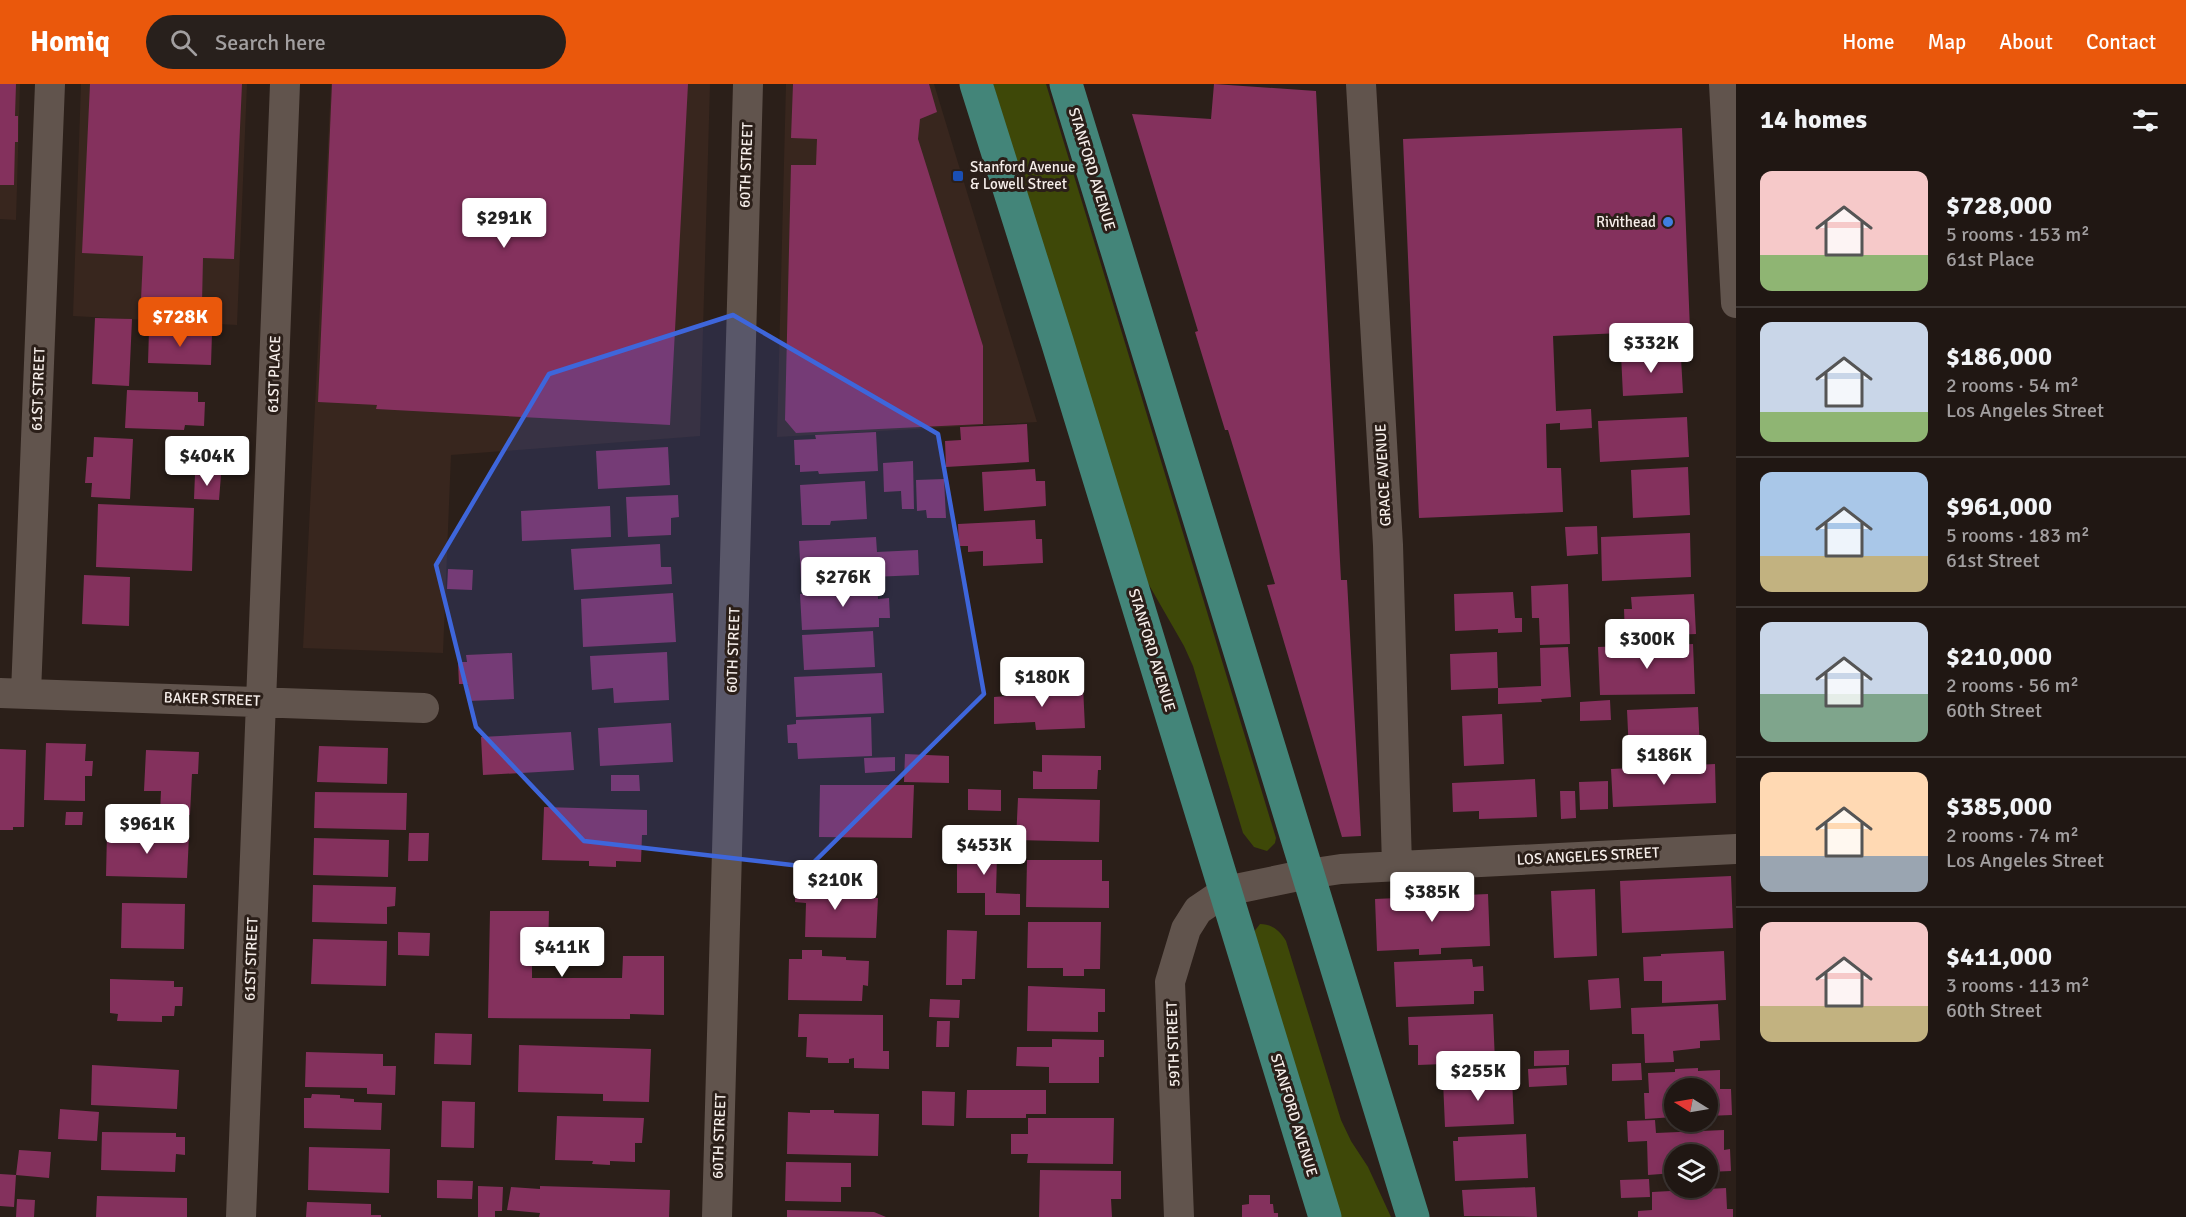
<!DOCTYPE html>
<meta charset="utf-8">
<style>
body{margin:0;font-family:Signika,sans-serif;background:#28201c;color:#f1f3f6;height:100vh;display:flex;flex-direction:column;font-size:22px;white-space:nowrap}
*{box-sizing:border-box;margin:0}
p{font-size:20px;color:#a29fa0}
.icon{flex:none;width:33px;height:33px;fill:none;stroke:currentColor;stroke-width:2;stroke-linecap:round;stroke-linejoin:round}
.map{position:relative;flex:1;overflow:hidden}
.side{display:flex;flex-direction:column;background:#201713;width:450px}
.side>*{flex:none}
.needle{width:39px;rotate:281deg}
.controls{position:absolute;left:1664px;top:994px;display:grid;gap:12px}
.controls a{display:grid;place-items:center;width:54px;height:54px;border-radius:50%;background:#201713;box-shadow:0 3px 9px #0003,0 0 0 2px #3d3633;font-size:30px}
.price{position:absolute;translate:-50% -51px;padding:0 14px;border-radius:6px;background:#fff;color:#222;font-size:20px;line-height:39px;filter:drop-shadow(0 2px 3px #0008)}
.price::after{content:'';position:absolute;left:50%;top:36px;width:18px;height:14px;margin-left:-9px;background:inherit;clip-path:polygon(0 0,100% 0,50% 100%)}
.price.active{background:#ea580c;color:#fff}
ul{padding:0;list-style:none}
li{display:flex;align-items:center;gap:18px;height:150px;padding:0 24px}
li+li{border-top:2px solid #3d3633}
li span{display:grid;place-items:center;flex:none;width:168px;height:120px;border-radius:12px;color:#555}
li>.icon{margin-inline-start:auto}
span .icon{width:72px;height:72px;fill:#fffc;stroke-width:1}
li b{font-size:26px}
h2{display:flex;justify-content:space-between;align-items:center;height:72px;padding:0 24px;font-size:26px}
header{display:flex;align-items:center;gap:36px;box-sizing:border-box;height:84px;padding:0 30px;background:#ea580c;color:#fff}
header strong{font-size:28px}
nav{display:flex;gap:33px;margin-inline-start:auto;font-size:21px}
.search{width:420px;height:54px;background:#28201c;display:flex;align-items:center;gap:15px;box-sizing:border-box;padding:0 21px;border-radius:33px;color:#a29fa0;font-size:22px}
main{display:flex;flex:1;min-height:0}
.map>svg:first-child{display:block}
.built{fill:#38261e}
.green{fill:#3e4808}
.building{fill:#84315d}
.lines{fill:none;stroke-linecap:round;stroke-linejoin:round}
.minor{stroke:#61544d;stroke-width:30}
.major{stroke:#438579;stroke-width:33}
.marked{fill:#3e66db;fill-opacity:0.2;stroke:#3e66db;stroke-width:4.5;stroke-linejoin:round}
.transit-dot{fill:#1a4fb4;stroke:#2b1f19;stroke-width:2}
.shop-dot{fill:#3f7fe0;stroke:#2b1f19;stroke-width:2}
.labels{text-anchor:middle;stroke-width:6;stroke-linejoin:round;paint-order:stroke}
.street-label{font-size:15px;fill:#f6eeea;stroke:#2b1f19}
.poi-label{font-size:15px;fill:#f6eeea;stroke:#2b1f19;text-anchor:start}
</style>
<header>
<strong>Homiq</strong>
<div class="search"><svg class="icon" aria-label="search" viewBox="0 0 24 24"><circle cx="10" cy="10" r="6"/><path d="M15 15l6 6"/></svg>Search here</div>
<nav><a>Home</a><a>Map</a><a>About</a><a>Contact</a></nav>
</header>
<main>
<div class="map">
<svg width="1736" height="1133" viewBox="0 0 1736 1133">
<rect width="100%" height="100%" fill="#2b1f19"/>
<path class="built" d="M0,0H20L16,136L0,135Z
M81,0H247L237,241L73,232Z
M331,0H710L700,352L451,371L443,569L303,564Z
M786,0H934L1037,338L777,353Z"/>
<path class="green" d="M993,0H1046L1276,754L1275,759L1267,767L1254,763L1243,749L1193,582L1184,562L1141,487Z
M1260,840C1272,840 1280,847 1286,857L1341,1036L1351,1057L1368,1083L1391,1133H1338L1253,849Z"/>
<path class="building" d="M0,0H16L15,32H18V58H15L14,101H0Z
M90,0H242L234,175L203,174L202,219L141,216L143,172L82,169Z
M332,0H688L670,341L376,325L377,321L318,318Z
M793,0H929L937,28L920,35L918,55L983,262V340L796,349L785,336L791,81H816L817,55L791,54Z
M1214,0L1316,7L1341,496H1347L1361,752L1342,753L1267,501L1275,500L1228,346H1225L1195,248L1198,247L1132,30L1211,35Z
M1682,44L1690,246L1553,252L1556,327L1591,325L1592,344L1560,346V339L1546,340L1547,384H1561L1563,428L1419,434L1403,55Z
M95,234L132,235L129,302L92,300Z
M149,246L212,249L211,281L148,279Z
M1670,268V275L1681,274L1683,309L1623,312L1621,270Z
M127,306L198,308V318H205L204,342L185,341L184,346L125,344Z
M1687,333L1689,373L1600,378L1598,337Z
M1027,340L1029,378L946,383L945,357L961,356L960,343Z
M876,348L878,387L819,390L818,387L800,388V381H795L794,356L816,355L815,351Z
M94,353L133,355L130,415L91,413L92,399H85L87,373H93Z
M668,363L670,401L598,405L596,367Z
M913,377L914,425H902L901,407L884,408L883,379Z
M1688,383L1690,431L1633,434L1631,386Z
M1035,385L1036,397H1045L1046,422L984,427L982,388Z
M195,390L221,391L219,416L194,415Z
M944,395L946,434H927L926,426L917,427L916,396Z
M865,397L867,435L831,437L830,441H802L800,401Z
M678,411L679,433L671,434V451L628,453L626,413Z
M98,420L194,424L192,487L96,483Z
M610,422L611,453L522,457L521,427Z
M1035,436L1036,455H1042L1043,479L983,482V467L968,468V462H959L958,440Z
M1597,442L1598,470L1567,472L1565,443Z
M1690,449L1691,493L1602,497L1601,453Z
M876,453L877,468L918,466L919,491L801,496L799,457Z
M660,460L661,483H671L672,500L574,506L571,465Z
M448,485L473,486L472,506L447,505Z
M84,491L130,493L129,542L82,540Z
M1568,500L1570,560L1540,561L1539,534H1532L1531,502Z
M877,501L878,515L889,514L890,534H879V543L802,546L800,510L820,509V504Z
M1513,508L1515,534H1522V548L1498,549V545L1455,547L1454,510Z
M673,509L676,558L583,563L581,515Z
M1694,510L1696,550L1625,553L1624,525H1632L1631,513Z
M873,547L875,583L804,586L802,551Z
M1693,560L1695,610L1600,611L1598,563L1649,561L1648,565L1666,564L1665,561Z
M1568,563L1571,613L1541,615L1542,618L1498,620V604L1541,602L1540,564Z
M667,568L669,616L614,619L613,604L592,606L590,572Z
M1497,568L1498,604L1451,606L1450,570Z
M512,569L514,615L469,617L468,600H459L458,578H467L466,571Z
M882,589L884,629L796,633L794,593Z
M1083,602L1085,644L1036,646L1035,638L994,640V613L1007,612V605Z
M1610,616L1611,636L1580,637V618Z
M1698,623L1700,666L1629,669L1627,626Z
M1502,630L1504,680L1464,682L1462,632Z
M871,633L872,672L798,675L797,659H788L787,641L796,640V636Z
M671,639L673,678L600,682L598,644Z
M571,648L574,686L483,691L481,653Z
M46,659L86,660L85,677H93L92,692H85V717L44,716Z
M319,662L388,664L387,700L317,698Z
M0,665L26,666L24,743H13V746H0Z
M146,666L199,668L198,690H192L190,731L160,729L161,707H144Z
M905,670L949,672V699L904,698Z
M1042,671L1101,672V686H1098L1097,705H1033V687L1042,688Z
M895,673V687L865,689L864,674Z
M1715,680L1716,719L1613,723L1611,685Z
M611,691H639L640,707H611Z
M1535,695L1537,733L1479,735V727L1453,728L1452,699Z
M1608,697V725L1580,726L1579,698Z
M820,701H914L912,754L819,753Z
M968,705L1001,706V727L968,726Z
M1560,707H1575L1576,734L1561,735Z
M315,708L407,709L406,746L314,744Z
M1018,714L1100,716L1099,758L1016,756Z
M544,723L647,726V751H642L641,778L616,777V783L589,782V777L542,776Z
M66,728H83L82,741H65Z
M107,749L189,751L187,794L106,792Z
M409,749H429L428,777H408Z
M314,754L389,756L388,793L313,791Z
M957,757L1005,758V771H997L996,809L1020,810V831H985V809H957Z
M1027,776H1102V797H1109V824L1026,823Z
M1731,792L1733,844L1622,849L1620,797Z
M796,793L836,794V813L878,814L876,854L805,853L806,819L795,818Z
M313,801L396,803L395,822L387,823V840L312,838Z
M1595,805L1597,872L1554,874L1551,807Z
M1488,810L1490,862L1441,864V870L1419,871V865L1377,867L1375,815Z
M122,819L185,820L184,865L121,864Z
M490,827H549L548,869H532V894H622L623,872H664V931L630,930V935L488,934Z
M1028,838H1101L1100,885H1084V892H1063V884H1027Z
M947,846L977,847L975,895H962V901H946Z
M398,848L430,849L429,872L398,871Z
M313,855L387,857L386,902L311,900Z
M802,866H822V872L846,873V876L869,877L868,902L863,901L862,917L788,916L789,875H802Z
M1724,867L1726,916L1662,919V897H1644L1643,873L1661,872V870Z
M1472,875L1473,883L1483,882L1484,907H1474V920L1396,923L1394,878Z
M1619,894L1621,924L1590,926L1588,896Z
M110,895L174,897V903H183L182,922H175L174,932H162V938L117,937L118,930L110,929Z
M1028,902L1105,905V928H1098V948L1027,947Z
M930,915L960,916L959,934L929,933Z
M1718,920L1720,956L1700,957V964L1673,967L1674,978L1645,979L1644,950H1632L1631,924Z
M799,930L883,931V967H889V985L854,984V974L849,975V979H828V974L806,973L807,953H798Z
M1493,930L1495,978L1418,981V961H1409L1408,933Z
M937,937H950L949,963H936Z
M435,949L472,950L471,981L434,980Z
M1052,955L1104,956V973H1099V999H1049V983L1016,982L1017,963H1052Z
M519,961L651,965L649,1018L603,1017V1010L518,1008Z
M1569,966V981L1534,982V967Z
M306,968L383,970V982H396L395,1011L367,1010V1004L305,1003Z
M1641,979L1642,996L1612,997V980Z
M92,981L179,986L177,1025L91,1021Z
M1566,983L1567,1001L1529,1003L1528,985Z
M1698,984V987L1720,986V1005H1731L1732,1031L1707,1032V1005H1674V1033L1645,1035L1644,1009H1649L1648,989L1675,988V985Z
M1512,994L1514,1040L1445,1043L1443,997Z
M967,1006H1046V1030H1026V1034H966Z
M922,1007L955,1008L954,1042L922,1041Z
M312,1010L340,1011V1014L354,1015V1018L382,1019L381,1046L304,1044V1014H311Z
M442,1017L475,1018L474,1064L441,1063Z
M60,1025L99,1028L97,1057L58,1055Z
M810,1026H834V1029L879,1030L878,1072L787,1070L788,1028L810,1029Z
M557,1032L644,1034L642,1059H635V1078L610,1077V1081L592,1080L593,1077L555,1076Z
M1028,1034H1114L1113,1080L1027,1079L1028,1070H1011V1050H1028Z
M1655,1036L1656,1049L1724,1046V1066L1730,1065L1731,1087L1707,1088V1071H1674V1089L1648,1091L1647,1057L1628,1058L1627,1037Z
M102,1048L176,1049V1053H185V1071L176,1070L175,1088L101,1086Z
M1526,1050L1528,1094L1455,1097L1453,1057H1458V1053Z
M309,1063L390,1065L389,1109L308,1106Z
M19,1066L51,1068L49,1094L16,1091Z
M786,1078L851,1079V1103H841V1118L785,1117Z
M1040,1086L1121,1087V1115H1111L1112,1133H1039Z
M0,1090L16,1091L14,1123L0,1122Z
M1649,1095L1650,1113L1621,1114L1620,1096Z
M437,1096L473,1097L472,1115L437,1114Z
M478,1102L503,1103L502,1127H495V1133H478Z
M540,1102L670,1106L669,1133H539L540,1129L507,1126L511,1103L540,1105Z
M1535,1103L1537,1133L1464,1132L1462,1106Z
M1726,1104L1727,1125H1733V1133H1638V1127L1652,1126V1108Z
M1249,1111H1270V1120H1273L1274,1129H1278V1133H1242V1121L1249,1120Z
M97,1112L187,1114V1133H96Z
M17,1115L35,1116L34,1133H16Z
M307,1118L371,1120V1131H381V1133H306Z
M787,1126L874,1128L886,1133H787Z"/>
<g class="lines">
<path class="minor" d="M1361,0L1388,461L1397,782
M1724,0L1736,219
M0,609L424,624
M26,609L50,0
M241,1133L285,0
M717,1133L748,0
M1179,1133L1170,898L1186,845L1198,826L1226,807L1308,790L1341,785L1736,765"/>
<path class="major" d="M976,0L1057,257L1325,1133
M1066,0L1413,1133"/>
</g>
<path class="marked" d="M733,231L938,350L984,610L809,783L584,757L476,643L436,481L549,290Z"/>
<rect class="transit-dot" x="952" y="86" width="12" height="12" rx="3"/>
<circle class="shop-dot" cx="1668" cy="138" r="6"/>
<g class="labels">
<g class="street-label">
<text transform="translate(746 81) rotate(-88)" y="5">60TH STREET</text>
<text transform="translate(1092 85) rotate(73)" y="5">STANFORD AVENUE</text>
<text transform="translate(274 290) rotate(-88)" y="5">61ST PLACE</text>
<text transform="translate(38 305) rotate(-88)" y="5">61ST STREET</text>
<text transform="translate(1383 391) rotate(-93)" y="5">GRACE AVENUE</text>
<text transform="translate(733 566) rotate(-88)" y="5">60TH STREET</text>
<text transform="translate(1152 566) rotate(73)" y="5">STANFORD AVENUE</text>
<text transform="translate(212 615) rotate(2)" y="5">BAKER STREET</text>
<text transform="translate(1588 772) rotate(-3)" y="5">LOS ANGELES STREET</text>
<text transform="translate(251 875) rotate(-88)" y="5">61ST STREET</text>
<text transform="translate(1173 960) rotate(-92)" y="5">59TH STREET</text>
<text transform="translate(1294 1031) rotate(73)" y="5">STANFORD AVENUE</text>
<text transform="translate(719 1052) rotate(-88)" y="5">60TH STREET</text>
</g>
<g class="poi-label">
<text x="970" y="88">Stanford Avenue<tspan x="970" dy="17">&amp; Lowell Street</tspan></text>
<text x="1656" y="143" text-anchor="end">Rivithead</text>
</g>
</g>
</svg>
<div class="controls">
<a><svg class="needle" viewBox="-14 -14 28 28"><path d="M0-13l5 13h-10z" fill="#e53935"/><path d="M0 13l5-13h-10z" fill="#a29fa0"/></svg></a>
<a><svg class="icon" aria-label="layers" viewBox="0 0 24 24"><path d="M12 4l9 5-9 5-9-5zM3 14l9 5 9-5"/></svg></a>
</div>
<b class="price" style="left:504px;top:165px">$291K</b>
<b class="price active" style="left:180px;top:264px">$728K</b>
<b class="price" style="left:1651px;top:290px">$332K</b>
<b class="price" style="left:207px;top:403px">$404K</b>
<b class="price" style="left:843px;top:524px">$276K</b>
<b class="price" style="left:1647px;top:586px">$300K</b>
<b class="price" style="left:1042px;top:624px">$180K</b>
<b class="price" style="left:1664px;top:702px">$186K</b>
<b class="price" style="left:147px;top:771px">$961K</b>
<b class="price" style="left:984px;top:792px">$453K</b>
<b class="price" style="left:835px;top:827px">$210K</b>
<b class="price" style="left:1432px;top:839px">$385K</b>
<b class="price" style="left:562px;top:894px">$411K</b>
<b class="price" style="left:1478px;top:1018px">$255K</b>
</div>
<section class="side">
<h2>14 homes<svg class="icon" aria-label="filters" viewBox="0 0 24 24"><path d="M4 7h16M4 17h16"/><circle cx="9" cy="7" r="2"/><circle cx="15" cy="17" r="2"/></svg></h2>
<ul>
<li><span style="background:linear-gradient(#f6c9c9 70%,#8fb573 0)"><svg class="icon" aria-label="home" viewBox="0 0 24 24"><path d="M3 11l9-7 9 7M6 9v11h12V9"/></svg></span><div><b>$728,000</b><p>5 rooms · 153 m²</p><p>61st Place</p></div></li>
<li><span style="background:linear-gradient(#c9d6e8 75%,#8fb573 0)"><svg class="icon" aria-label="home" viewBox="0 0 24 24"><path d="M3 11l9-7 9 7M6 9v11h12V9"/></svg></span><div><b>$186,000</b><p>2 rooms · 54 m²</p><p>Los Angeles Street</p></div></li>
<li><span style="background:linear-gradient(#a9c7e8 70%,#c2b280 0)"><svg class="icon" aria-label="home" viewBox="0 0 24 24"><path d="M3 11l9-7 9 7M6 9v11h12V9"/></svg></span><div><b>$961,000</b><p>5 rooms · 183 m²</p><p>61st Street</p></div></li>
<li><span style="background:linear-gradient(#c9d6e8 60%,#7fa58c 0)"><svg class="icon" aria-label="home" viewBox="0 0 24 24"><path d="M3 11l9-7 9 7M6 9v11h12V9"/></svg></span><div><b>$210,000</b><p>2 rooms · 56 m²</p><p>60th Street</p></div></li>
<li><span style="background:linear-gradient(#ffd9b3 70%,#9aa5b1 0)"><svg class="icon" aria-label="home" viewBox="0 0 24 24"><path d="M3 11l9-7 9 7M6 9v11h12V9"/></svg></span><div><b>$385,000</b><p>2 rooms · 74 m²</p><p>Los Angeles Street</p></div></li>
<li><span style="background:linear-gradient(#f6c9c9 70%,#c2b280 0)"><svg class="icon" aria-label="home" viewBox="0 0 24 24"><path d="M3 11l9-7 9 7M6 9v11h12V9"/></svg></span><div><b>$411,000</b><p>3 rooms · 113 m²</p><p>60th Street</p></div></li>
</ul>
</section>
</main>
